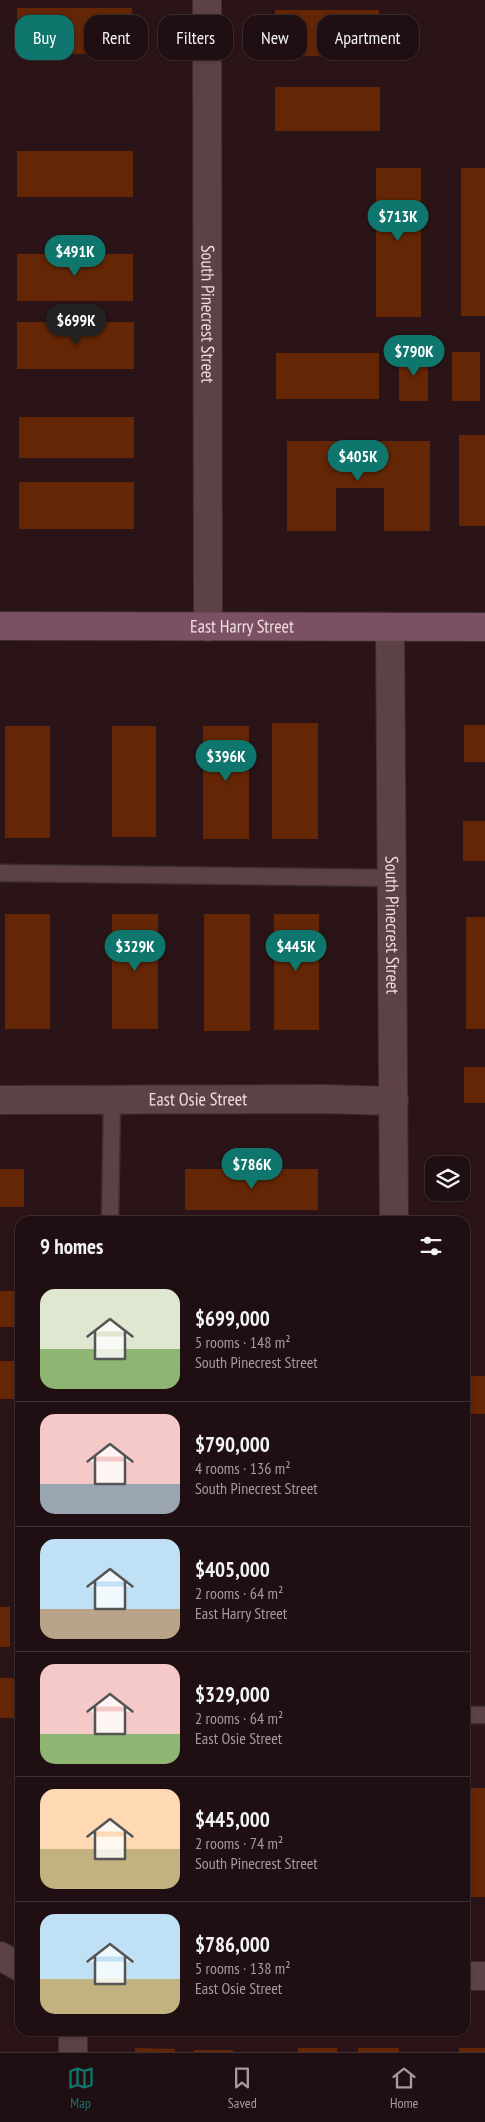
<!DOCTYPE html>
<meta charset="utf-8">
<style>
body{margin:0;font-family:"PT Sans Narrow",sans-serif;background:#28181b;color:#f1f3f6;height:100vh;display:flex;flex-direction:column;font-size:19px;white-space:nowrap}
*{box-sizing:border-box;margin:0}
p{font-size:16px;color:#a29c9f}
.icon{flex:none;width:28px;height:28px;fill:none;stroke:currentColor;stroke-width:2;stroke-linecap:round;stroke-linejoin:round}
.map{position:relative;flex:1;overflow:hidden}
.side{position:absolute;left:15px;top:1216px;width:455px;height:820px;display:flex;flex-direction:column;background:#200f12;border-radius:15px;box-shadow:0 1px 4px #0004,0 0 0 1px #3d2f32}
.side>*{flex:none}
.hud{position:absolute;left:15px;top:15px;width:455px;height:45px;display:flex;gap:10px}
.controls{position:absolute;left:425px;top:1156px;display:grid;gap:10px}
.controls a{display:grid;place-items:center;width:45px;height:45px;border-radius:10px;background:#200f12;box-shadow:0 1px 4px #0004,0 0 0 1px #3d2f32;font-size:25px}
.price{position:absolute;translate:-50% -42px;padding:0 11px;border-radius:18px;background:#0f766e;color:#fff;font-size:16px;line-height:32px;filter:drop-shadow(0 1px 2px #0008)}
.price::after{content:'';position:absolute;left:50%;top:30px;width:15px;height:11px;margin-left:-8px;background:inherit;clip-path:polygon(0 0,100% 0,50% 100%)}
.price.selected{background:#222;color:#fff}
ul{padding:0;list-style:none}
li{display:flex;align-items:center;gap:15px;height:125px;padding:0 25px}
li+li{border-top:1px solid #3d2f32}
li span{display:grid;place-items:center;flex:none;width:140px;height:100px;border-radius:15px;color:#555}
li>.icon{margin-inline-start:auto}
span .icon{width:60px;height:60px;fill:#fffc;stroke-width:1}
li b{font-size:21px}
h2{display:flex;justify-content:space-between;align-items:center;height:60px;padding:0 25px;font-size:21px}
.tag{padding:0 18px;border-radius:15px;background:#200f12;box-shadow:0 1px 4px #0004,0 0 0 1px #3d2f32;font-size:18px;line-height:45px}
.tag.selected{background:#0f766e;color:#fff}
.menu{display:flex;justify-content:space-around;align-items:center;height:70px;border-top:1px solid #3d2f32;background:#200f12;font-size:14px;color:#a29c9f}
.menu a{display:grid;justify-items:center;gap:2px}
.menu .selected{color:#0f766e}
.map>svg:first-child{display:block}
.building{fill:#642605}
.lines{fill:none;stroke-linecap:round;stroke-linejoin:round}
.lane-casing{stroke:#3e2e30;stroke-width:19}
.street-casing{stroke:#3e2e30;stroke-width:30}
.secondary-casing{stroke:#3e2e30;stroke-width:30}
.lane{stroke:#5d4245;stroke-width:16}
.street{stroke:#5d4245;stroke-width:28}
.secondary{stroke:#7c5064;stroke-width:28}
.labels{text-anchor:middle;stroke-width:5;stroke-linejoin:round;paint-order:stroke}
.street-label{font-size:18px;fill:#efdee0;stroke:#0d0405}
</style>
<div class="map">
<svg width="485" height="2052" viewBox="0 0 485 2052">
<rect width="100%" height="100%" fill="#2b1418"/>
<path class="building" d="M17,8H132V54H17Z
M275,10H379V56H275Z
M275,87H380V131H275Z
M17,151H133V197H17Z
M376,168H421V317H376Z
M461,168H485V316H461Z
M17,254H133V301H17Z
M17,322H134V369H17Z
M399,352H428V401H399Z
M452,352H480V401H452Z
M276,353H379V399H276Z
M19,417H134V458H19Z
M459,435H485V526H459Z
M287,441H430V531H384V488H336V531H287Z
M19,482H134V529H19Z
M272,723H318V839H272Z
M464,725H485V762H464Z
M5,726H50V838H5Z
M112,726H156V837H112Z
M203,726H249V839H203Z
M463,821H485V861H463Z
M5,914H50V1029H5Z
M112,914H158V1029H112Z
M204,914H250V1031H204Z
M274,914H319V1030H274Z
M466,917H485V1029H466Z
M464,1067H485V1103H464Z
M0,1169H24V1207H0Z
M185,1169H318V1210H185Z
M0,1291H20V1327H0Z
M0,1361H20V1399H0Z
M465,1376H485V1414H465Z
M0,1607H10V1647H0Z
M0,1678H20V1718H0Z
M465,1788H485V1897H465Z
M135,2048L175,2049V2052H135Z
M298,2048H337V2052H298Z
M358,2048H399V2052H358Z
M459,2048H485V2052H459Z
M194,2050H233V2052H194Z"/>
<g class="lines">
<g class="lane-casing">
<path id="lane" d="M0,873L393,878
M110,1221L112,1100
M465,1715H485"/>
</g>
<g class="street-casing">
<g id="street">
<path id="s1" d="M207,0L208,627"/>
<path id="s2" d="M390,627L394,1221"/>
<path id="s3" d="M0,1100L324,1099L394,1101"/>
<path d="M0,1956L20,1967"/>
<path d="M465,1976H485"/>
<path d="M73,2052V2031"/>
</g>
</g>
<g class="secondary-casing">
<g id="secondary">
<path id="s4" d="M0,626L485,627"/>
</g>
</g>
<use href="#lane" class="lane"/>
<use href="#street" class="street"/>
<use href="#secondary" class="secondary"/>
</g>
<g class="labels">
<g class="street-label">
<text dy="6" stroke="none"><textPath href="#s1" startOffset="314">South Pinecrest Street</textPath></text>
<text dy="6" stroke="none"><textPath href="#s4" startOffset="242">East Harry Street</textPath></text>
<text dy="6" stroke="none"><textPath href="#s2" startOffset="298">South Pinecrest Street</textPath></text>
<text dy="6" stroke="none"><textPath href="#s3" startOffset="198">East Osie Street</textPath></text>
</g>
</g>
</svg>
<div class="controls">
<a><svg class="icon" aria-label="layers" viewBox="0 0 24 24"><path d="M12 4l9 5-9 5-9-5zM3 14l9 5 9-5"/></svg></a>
</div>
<b class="price" style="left:398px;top:242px">$713K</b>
<b class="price" style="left:75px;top:277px">$491K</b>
<b class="price selected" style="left:76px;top:346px">$699K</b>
<b class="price" style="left:414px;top:377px">$790K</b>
<b class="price" style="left:358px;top:482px">$405K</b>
<b class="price" style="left:226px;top:782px">$396K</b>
<b class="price" style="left:135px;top:972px">$329K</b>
<b class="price" style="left:296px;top:972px">$445K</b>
<b class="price" style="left:252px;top:1190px">$786K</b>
<div class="hud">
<a class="tag selected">Buy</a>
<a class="tag">Rent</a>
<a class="tag">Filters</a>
<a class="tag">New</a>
<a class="tag">Apartment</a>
</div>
<section class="side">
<h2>9 homes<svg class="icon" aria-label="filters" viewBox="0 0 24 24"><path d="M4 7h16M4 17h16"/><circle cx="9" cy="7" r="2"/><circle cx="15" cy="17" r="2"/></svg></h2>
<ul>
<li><span style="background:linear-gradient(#dfe7d0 60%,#8fb573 0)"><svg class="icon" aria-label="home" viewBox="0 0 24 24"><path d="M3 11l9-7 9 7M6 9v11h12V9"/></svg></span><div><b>$699,000</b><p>5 rooms · 148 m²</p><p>South Pinecrest Street</p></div></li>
<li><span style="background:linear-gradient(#f6c9c9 70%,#9aa5b1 0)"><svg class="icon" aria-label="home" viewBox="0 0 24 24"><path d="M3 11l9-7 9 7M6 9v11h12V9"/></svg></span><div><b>$790,000</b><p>4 rooms · 136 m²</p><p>South Pinecrest Street</p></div></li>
<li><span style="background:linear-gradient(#bfe0f5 70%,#b9a48a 0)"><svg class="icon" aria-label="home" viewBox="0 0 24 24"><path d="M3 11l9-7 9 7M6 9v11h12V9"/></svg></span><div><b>$405,000</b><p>2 rooms · 64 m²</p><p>East Harry Street</p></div></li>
<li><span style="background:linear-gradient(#f6c9c9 70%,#8fb573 0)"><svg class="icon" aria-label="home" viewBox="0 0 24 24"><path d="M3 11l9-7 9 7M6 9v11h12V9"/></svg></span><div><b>$329,000</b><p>2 rooms · 64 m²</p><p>East Osie Street</p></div></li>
<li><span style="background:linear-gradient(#ffd9b3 60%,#c2b280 0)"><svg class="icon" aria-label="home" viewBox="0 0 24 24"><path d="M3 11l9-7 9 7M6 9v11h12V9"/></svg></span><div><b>$445,000</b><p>2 rooms · 74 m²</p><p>South Pinecrest Street</p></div></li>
<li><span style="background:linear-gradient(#bfe0f5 65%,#c2b280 0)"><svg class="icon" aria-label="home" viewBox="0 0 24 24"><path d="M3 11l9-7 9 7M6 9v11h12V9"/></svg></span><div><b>$786,000</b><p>5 rooms · 138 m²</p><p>East Osie Street</p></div></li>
</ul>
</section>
</div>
<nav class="menu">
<a class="selected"><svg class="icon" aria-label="map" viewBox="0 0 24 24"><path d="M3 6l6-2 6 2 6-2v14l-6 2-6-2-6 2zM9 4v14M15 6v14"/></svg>Map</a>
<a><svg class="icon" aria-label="saved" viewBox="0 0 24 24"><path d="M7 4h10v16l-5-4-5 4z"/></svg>Saved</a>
<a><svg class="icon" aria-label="home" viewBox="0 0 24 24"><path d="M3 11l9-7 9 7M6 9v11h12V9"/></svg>Home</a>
</nav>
